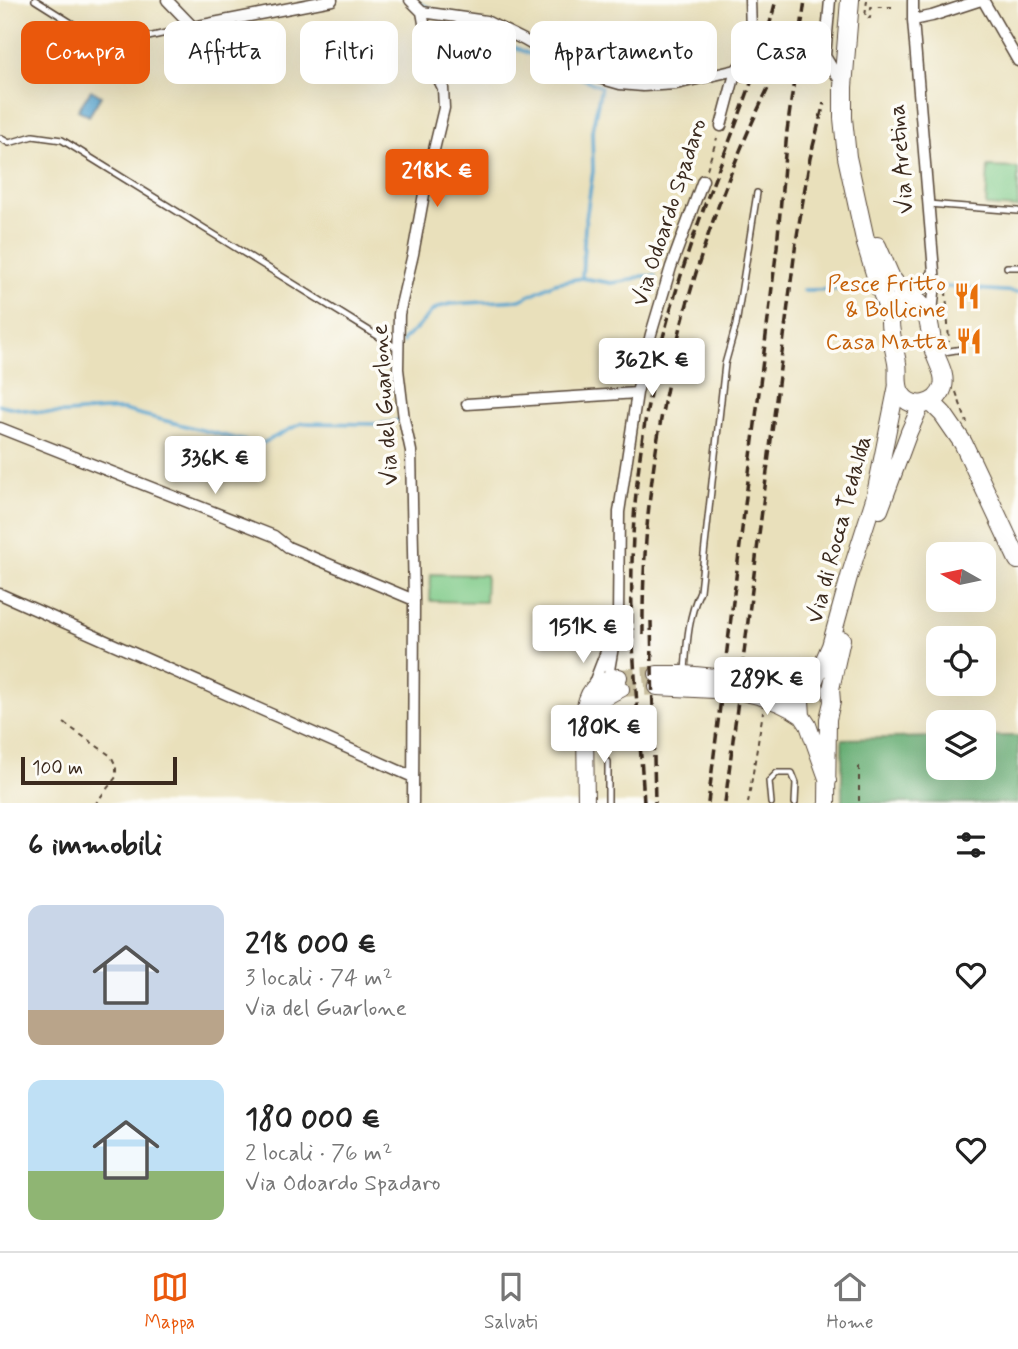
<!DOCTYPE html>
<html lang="it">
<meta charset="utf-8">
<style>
body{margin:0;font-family:Mynerve,sans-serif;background:#f6f6f6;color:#222;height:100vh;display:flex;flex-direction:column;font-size:26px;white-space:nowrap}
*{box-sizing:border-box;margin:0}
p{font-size:23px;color:#767676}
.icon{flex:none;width:38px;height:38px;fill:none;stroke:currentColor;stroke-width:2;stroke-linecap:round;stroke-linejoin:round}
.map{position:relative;height:803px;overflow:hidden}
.sheet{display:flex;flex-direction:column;background:#fff;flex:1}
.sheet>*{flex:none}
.top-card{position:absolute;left:21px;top:21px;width:976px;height:63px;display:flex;gap:14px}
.needle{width:46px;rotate:279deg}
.controls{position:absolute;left:926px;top:542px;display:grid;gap:14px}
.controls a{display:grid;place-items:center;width:70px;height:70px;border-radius:14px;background:#fff;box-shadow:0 7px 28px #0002;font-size:35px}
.scale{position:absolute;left:21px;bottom:18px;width:156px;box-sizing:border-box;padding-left:7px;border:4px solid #3b2a1e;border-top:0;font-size:19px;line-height:24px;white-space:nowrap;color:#3b2a1e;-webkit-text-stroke:5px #fdfcf7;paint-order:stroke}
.price{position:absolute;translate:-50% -60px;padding:0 16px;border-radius:7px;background:#fff;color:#222;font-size:23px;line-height:46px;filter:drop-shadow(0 2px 4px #0008)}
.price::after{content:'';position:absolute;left:50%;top:42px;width:21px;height:16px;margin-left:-10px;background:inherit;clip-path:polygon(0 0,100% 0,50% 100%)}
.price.current{background:#ea580c;color:#fff}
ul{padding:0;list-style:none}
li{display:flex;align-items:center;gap:21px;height:175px;padding:0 28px}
li span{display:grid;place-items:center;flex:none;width:196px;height:140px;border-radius:14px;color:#555}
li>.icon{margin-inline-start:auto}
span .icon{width:84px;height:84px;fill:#fffc;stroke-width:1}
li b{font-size:30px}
h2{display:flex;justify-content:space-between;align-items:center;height:84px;padding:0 28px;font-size:30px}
.tag{padding:0 24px;border-radius:14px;background:#fff;box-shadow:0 7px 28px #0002;font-size:24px;line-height:63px}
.tag.current{background:#ea580c;color:#fff}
.tabs{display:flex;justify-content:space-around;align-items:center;height:98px;border-top:2px solid #e0e0e0;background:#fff;font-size:19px;color:#767676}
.tabs a{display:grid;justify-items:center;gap:4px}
.tabs .current{color:#ea580c}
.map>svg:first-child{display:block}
.green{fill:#7fca88;stroke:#5d7a53;stroke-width:2}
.forest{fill:#67ae74;stroke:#516c49;stroke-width:2}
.water{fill:#55a3ce;stroke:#486676;stroke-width:2}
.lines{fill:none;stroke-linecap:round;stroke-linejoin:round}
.stream{stroke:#55a3ce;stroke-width:3.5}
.secondary-tunnel{stroke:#c6bc9c;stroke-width:16;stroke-dasharray:16 8;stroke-linecap:butt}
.lane-casing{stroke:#554536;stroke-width:8}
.street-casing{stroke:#554536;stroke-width:13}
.secondary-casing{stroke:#554536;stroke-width:18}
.primary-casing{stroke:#554536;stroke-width:20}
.path{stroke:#554536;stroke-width:2;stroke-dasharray:5 5;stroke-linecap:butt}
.lane{stroke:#fff;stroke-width:5}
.street{stroke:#fff;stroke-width:10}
.secondary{stroke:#fff;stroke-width:16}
.primary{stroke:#fff;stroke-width:18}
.rail{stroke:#3b2a1e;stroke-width:3.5;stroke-dasharray:10 5;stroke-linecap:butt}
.labels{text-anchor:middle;stroke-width:7;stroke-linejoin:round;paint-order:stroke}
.street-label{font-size:23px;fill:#3b2a1e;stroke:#fdfcf7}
.food-label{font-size:23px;fill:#c56008;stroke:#fdfcf7;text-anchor:end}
</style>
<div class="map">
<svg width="1018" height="803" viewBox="0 0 1018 803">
<rect width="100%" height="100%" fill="#fdfcf7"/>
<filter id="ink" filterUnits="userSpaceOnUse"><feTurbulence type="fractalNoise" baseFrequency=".0143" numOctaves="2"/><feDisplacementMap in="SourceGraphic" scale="14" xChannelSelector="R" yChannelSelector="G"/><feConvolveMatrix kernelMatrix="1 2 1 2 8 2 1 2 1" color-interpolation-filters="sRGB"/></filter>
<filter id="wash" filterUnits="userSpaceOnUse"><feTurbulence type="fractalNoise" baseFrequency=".00686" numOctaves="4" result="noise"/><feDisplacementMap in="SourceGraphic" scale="28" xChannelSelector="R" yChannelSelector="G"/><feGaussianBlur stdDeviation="1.57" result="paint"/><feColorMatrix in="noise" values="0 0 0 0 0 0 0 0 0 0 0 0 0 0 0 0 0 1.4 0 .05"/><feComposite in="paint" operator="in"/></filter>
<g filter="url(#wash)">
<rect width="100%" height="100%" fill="#e9e0bb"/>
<path class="green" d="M988,167L1018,168V208L986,206Z
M431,574L486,575L485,602L430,601Z"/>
<path class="forest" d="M984,736H1018V803H842V739L938,737V768H984Z"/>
<path class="water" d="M91,90L101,96L89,116L78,110Z"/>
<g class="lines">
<path class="stream" d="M419,3L434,10
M460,22L601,87L592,131L593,171L585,226L582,278
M947,287L1018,292
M803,290L858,289
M403,343V340L417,328L431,312L439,307L450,304L520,300L555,283L582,278L611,283L626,281L642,276H655
M0,405C16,408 33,412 50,413C75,415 97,408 123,410L257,444H261L302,423L378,424L393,422L402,418"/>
</g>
</g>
<g filter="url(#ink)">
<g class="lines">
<path class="secondary-tunnel" d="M619,677L657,674
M715,677L746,682
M621,689L657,687
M714,690L745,693"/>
<g class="lane-casing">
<path id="lane" d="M35,0L108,46L193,27
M0,138L9,143L33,136L62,140L397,348
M928,204L1018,211
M1007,267H1018
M938,353L962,349
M685,671C687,643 688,617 700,591L725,364L736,325L757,193
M608,762V803
M771,803L769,781L777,773H792L796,783L795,803"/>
</g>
<g class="street-casing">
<path id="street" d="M167,0L193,27L332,0
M410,0L422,12L486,21L524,40L567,65L592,76L620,84L643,86L676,84L736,70L747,57L751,31L750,0
M830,0L825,56L843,86
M913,0V20L935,283L931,323
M983,0L1018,61
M913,20L932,16L981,0
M721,126L736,70
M911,299L925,286L934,272
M467,404L637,393
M0,428L274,536L288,547L414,600
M0,594L413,777
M619,677L613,675L609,670L618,618L619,512L637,393L651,334L671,267L703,180
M592,688L609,644
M413,803L414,600L411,451L404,419L398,369L399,314L413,254L426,183L444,108L443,88L432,66L422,12"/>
</g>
<g class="secondary-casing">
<path id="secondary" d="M880,510L909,432L921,405
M657,674H685L715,677
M746,682L785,687L808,685
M657,687L714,690
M745,693C766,697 784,703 802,716
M583,718C586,692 593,681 619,677
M828,781L808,725L802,716L801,700L808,685L814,682L830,646L849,577L874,499L897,385
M586,803L585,729C591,709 601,697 621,689
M827,803L828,719L832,702L831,689L842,639"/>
</g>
<g class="primary-casing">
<path id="primary" d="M850,0L843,87V118L847,157L866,244L878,283L890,313
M877,246L891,278L907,298
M907,298C932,301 929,334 934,351C938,364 946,374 943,387C937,406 912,411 901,394C895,384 899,374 897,363C894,343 878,303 907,298Z
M931,402L943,414L963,443L1018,560"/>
</g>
<path class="path" d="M867,0L865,17L870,18L871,7H892
M707,169L717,138
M946,291L949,342
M956,392L967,423
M64,723L111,756L116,766V777L96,803
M859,766V803
M748,803L763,712"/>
<use href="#lane" class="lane"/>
<use href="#street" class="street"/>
<use href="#secondary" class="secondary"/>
<use href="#primary" class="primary"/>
<path class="rail" d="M651,621L655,803
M643,635C641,439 690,243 778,68
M644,803C641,750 636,698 633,645C628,540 637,432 665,330C681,271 701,212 724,155C744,104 763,53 776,0
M708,803L777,247L787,131L805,0
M725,803L796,242L810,158L824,103"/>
</g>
</g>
<defs>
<g id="restaurant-bare" transform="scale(2.1)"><path d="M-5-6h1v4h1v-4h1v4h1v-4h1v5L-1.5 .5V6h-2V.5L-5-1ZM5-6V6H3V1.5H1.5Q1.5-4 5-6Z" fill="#e8710a" stroke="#fdfcf7" stroke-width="2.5" paint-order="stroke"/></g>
</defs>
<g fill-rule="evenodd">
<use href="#restaurant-bare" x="967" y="296"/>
<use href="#restaurant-bare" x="969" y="341"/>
</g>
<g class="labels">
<g class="street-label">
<text transform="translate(900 159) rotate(-95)" y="8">Via Aretina</text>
<text transform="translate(668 212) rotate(-72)" y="8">Via Odoardo Spadaro</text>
<text transform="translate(384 405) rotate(-94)" y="8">Via del Guarlone</text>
<text transform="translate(838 529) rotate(-75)" y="8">Via di Rocca Tedalda</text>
</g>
<g class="food-label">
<text x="946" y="291">Pesce Fritto<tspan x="946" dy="26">&amp; Bollicine</tspan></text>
<text x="948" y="349">Casa Matta</text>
</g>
</g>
</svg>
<div class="controls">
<a><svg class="needle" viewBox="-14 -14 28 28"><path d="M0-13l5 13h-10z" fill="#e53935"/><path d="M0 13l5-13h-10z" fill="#767676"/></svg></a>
<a><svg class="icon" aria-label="locate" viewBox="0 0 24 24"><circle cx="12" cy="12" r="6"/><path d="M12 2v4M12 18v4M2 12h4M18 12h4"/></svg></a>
<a><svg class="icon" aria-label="layers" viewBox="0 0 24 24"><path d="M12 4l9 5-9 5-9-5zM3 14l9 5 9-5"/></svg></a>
</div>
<div class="scale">100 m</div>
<b class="price current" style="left:437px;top:209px">218K €</b>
<b class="price" style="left:652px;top:398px">362K €</b>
<b class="price" style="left:215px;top:496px">336K €</b>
<b class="price" style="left:583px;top:665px">151K €</b>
<b class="price" style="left:767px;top:717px">289K €</b>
<b class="price" style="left:604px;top:765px">180K €</b>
<div class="top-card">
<a class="tag current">Compra</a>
<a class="tag">Affitta</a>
<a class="tag">Filtri</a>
<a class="tag">Nuovo</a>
<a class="tag">Appartamento</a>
<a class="tag">Casa</a>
</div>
</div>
<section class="sheet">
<h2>6 immobili<svg class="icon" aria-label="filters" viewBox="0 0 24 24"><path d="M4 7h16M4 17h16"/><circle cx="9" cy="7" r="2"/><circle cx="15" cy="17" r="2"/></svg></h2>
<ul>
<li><span style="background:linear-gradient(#c9d6e8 75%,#b9a48a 0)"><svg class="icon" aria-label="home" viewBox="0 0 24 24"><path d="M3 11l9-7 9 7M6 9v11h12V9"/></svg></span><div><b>218 000 €</b><p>3 locali · 74 m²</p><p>Via del Guarlone</p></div><svg class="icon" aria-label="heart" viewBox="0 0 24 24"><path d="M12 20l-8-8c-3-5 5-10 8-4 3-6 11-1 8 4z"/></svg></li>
<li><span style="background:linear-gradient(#bfe0f5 65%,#8fb573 0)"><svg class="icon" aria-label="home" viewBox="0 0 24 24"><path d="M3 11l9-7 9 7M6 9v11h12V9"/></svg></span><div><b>180 000 €</b><p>2 locali · 76 m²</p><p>Via Odoardo Spadaro</p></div><svg class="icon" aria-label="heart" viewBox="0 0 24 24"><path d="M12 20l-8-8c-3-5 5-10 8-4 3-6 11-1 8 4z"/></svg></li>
</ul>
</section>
<nav class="tabs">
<a class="current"><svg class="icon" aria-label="map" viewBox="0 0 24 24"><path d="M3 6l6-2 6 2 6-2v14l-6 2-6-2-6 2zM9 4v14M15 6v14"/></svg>Mappa</a>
<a><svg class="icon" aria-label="saved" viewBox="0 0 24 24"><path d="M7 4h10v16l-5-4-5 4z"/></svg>Salvati</a>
<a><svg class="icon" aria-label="home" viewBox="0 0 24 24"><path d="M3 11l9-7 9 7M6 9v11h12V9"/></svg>Home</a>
</nav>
